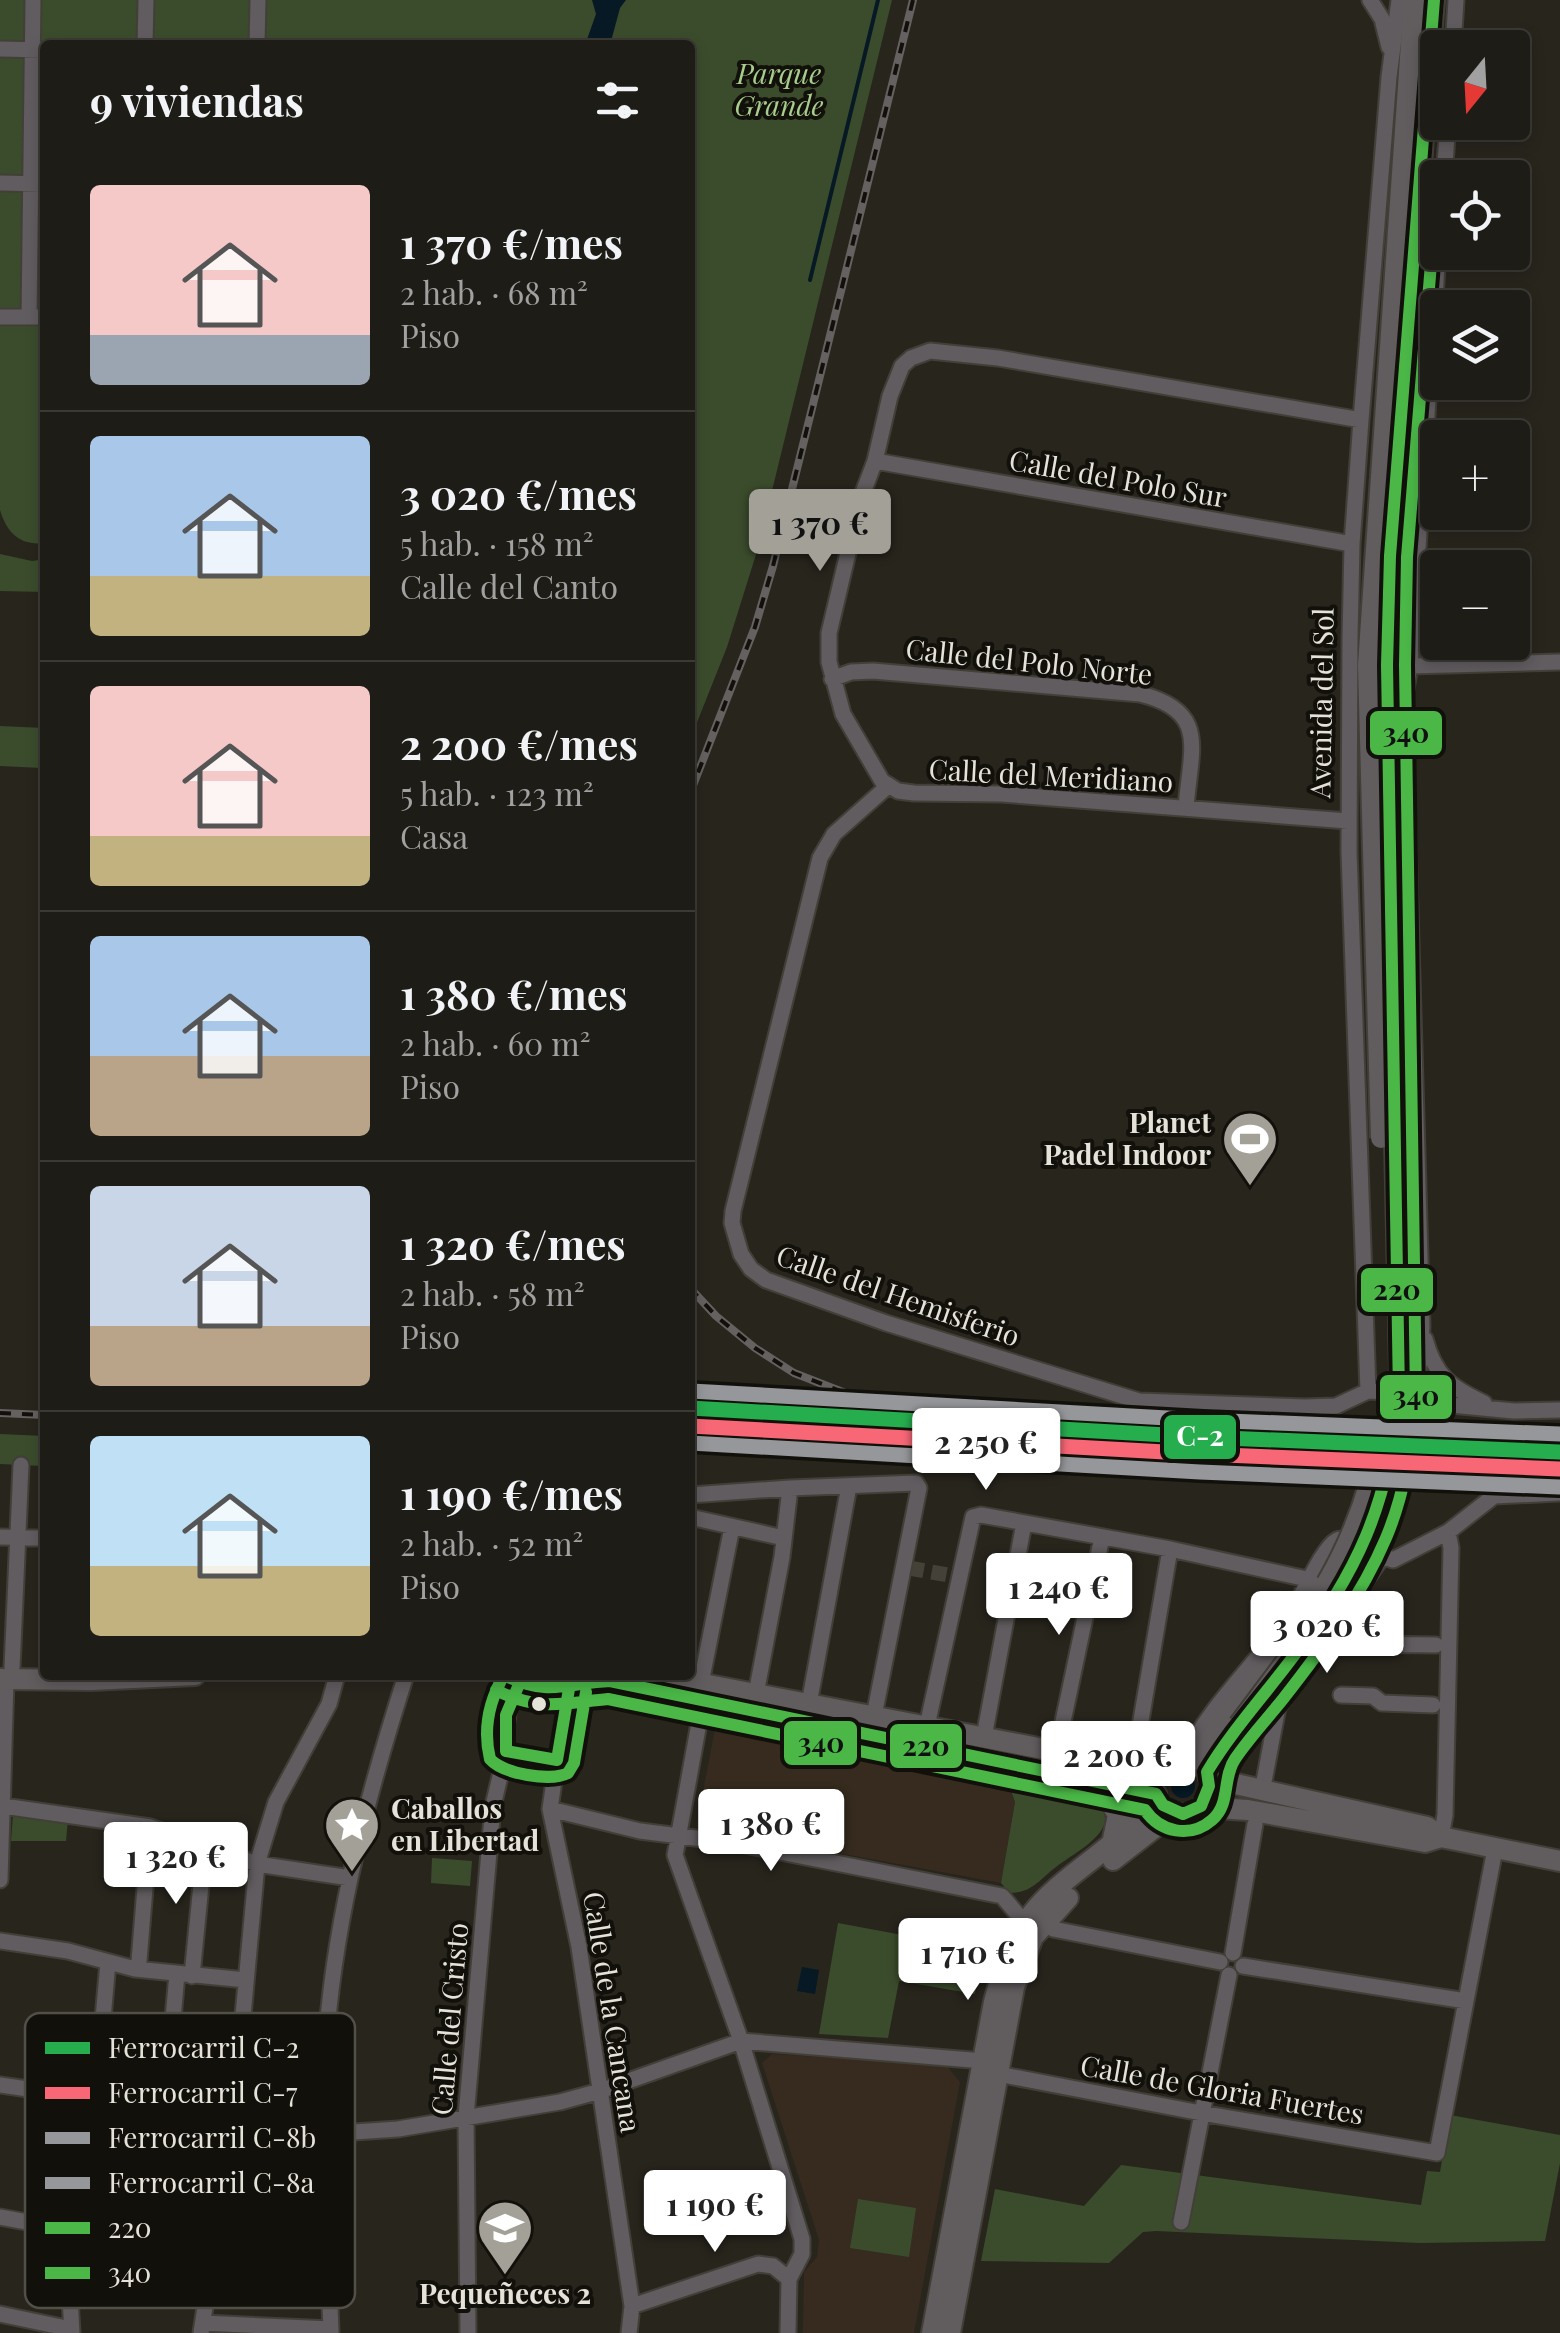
<!DOCTYPE html>
<html lang="es">
<meta charset="utf-8">
<style>
body{margin:0;font-family:"Playfair Display",serif;background:#26251f;color:#f1f3f6;height:100vh;display:flex;flex-direction:column;font-size:38px;white-space:nowrap}
*{box-sizing:border-box;margin:0}
p{font-size:32px;color:#a1a1a1}
.icon{flex:none;width:55px;height:55px;fill:none;stroke:currentColor;stroke-width:2;stroke-linecap:round;stroke-linejoin:round}
.map{position:relative;flex:1;overflow:hidden}
.side{position:absolute;left:40px;top:40px;width:655px;height:1640px;display:flex;flex-direction:column;background:#1e1c16;border-radius:10px;box-shadow:0 5px 15px #0003,0 0 0 2px #3c3a35}
.side>*{flex:none}
.needle{width:65px;rotate:198deg}
.buttons{position:absolute;left:1420px;top:30px;display:grid;gap:20px}
.buttons a{display:grid;place-items:center;width:110px;height:110px;border-radius:10px;background:#1e1c16;box-shadow:0 5px 15px #0003,0 0 0 2px #3c3a35;font-size:50px}
.price{position:absolute;translate:-50% -85px;padding:0 22px;border-radius:10px;background:#fff;color:#222;font-size:32px;line-height:65px;filter:drop-shadow(0 2px 5px #0008)}
.price::after{content:'';position:absolute;left:50%;top:60px;width:30px;height:22px;margin-left:-15px;background:inherit;clip-path:polygon(0 0,100% 0,50% 100%)}
.price.active{background:#a3a097;color:#111}
ul{padding:0;list-style:none}
li{display:flex;align-items:center;gap:30px;height:250px;padding:0 50px}
li+li{border-top:2px solid #3c3a35}
li span{display:grid;place-items:center;flex:none;width:280px;height:200px;border-radius:10px;color:#555}
li>.icon{margin-inline-start:auto}
span .icon{width:120px;height:120px;fill:#fffc;stroke-width:1}
li b{font-size:42px}
h2{display:flex;justify-content:space-between;align-items:center;height:120px;padding:0 50px;font-size:42px}
.map>svg:first-child{display:block}
.education{fill:#362b1e}
.green{fill:#3b4c2c}
.water{fill:#061925}
.lines{fill:none;stroke-linecap:round;stroke-linejoin:round}
.stream{stroke:#061925;stroke-width:4}
.minor-tunnel{stroke:#444139;stroke-width:15;stroke-dasharray:15 8;stroke-linecap:butt}
.minor-casing{stroke:#423f38;stroke-width:19}
.major-casing{stroke:#423f38;stroke-width:24}
.minor{stroke:#605c5f;stroke-width:15}
.major{stroke:#615c5e;stroke-width:20}
.rail-casing{stroke:#646160;stroke-width:8}
.rail{stroke:#12100a;stroke-width:4;stroke-dasharray:11;stroke-linecap:butt}
.major-bridge-casing{stroke:#423f38;stroke-width:24;stroke-linecap:butt}
.major-bridge{stroke:#615c5e;stroke-width:20}
.bus-1-casing{stroke:#12100a;stroke-width:20}
.bus-2-casing{stroke:#12100a;stroke-width:20}
.bus-1{stroke:#4ab747;stroke-width:12}
.bus-2{stroke:#4ab747;stroke-width:12}
.rail-1-casing{stroke:#12100a;stroke-width:22}
.rail-2-casing{stroke:#12100a;stroke-width:22}
.rail-3-casing{stroke:#12100a;stroke-width:22}
.rail-4-casing{stroke:#12100a;stroke-width:22}
.rail-1{stroke:#26ad4e;stroke-width:15}
.rail-2{stroke:#f86776;stroke-width:15}
.rail-3{stroke:#96979a;stroke-width:15}
.rail-4{stroke:#96979a;stroke-width:15}
.bus-dot{fill:#e5e2d9;stroke:#12100a;stroke-width:4}
.labels{text-anchor:middle;stroke-width:8;stroke-linejoin:round;paint-order:stroke}
.park-label{font-size:28px;font-style:italic;fill:#a8cd8c;stroke:#12100a}
.street-label{font-size:28px;fill:#e5e2d9;stroke:#12100a}
.poi-label{font-size:28px;font-weight:bold;fill:#e5e2d9;stroke:#12100a;text-anchor:end}
.key{fill:#12100a;stroke:#514f48;stroke-width:2.5}
.key-label{font-size:28px;fill:#e5e2d9}
.line-badge{stroke:#12100a;stroke-width:4}
.badge-label{font-size:28px;text-anchor:middle;font-weight:bold;fill:#fff}
.pale-badge-label{font-size:28px;text-anchor:middle;font-weight:bold;fill:#111}
</style>
<div class="map">
<svg width="1560" height="2333" viewBox="0 0 1560 2333">
<rect width="100%" height="100%" fill="#28251d"/>
<path class="education" d="M716,1724L1007,1779L1015,1802L1001,1883L696,1827Z
M772,2054L946,2065L960,2082L914,2333H803L804,2272L817,2257L819,2240L762,2063Z"/>
<path class="green" d="M0,0H892L758,548L727,647L690,740V45H45V543C20,546 7,533 0,510Z
M0,554L32,561L45,559V592L0,591Z
M0,726L44,728L42,768L0,766Z
M0,1434L45,1436V1479L43,1466L0,1464Z
M1007,1779L1092,1800C1130,1826 1075,1852 1056,1867C1040,1879 1032,1893 1010,1893L1001,1883L1015,1802Z
M13,1815L68,1819L66,1841H11Z
M432,1858L472,1861L470,1886L431,1883Z
M838,1923L983,1950L975,1994L899,1981L888,2038L819,2034Z
M1450,2115L1560,2135V2163L1545,2241L1420,2243L1156,2231L1143,2232L1109,2263L981,2261L995,2189L1084,2206L1121,2165L1421,2205L1427,2171L1440,2172Z
M858,2199L916,2208L909,2257L850,2248Z"/>
<path class="water" d="M592,0H626L620,8L610,45H585L596,14Z
M1171 1786a12 12 0 1 1 24 0a12 12 0 1 1-24 0Z
M802,1967L819,1970L815,1994L797,1991Z"/>
<g class="lines">
<path class="stream" d="M810,280L878,0"/>
<path class="minor-tunnel" d="M909,1568L948,1575"/>
<g class="minor-casing">
<path id="minor" d="M1370,0L1382,19L1389,47
M145,45L146,0
M257,45L258,0
M1453,48L1456,0
M0,49L45,50
M1444,178L1448,122
M0,183L45,184
M0,317H45
M29,317L33,0
M875,461L1352,544
M1410,666L1560,662
M832,679L851,672L873,671L1140,694C1210,711 1190,750 1186,808
M888,786L834,834L820,858L733,1211L732,1223L741,1254L751,1269L766,1280L886,1323L1139,1401L1305,1407L1336,1406L1368,1391L1417,1393L1451,1405L1514,1411L1560,1410
M1348,821L1001,794L914,793L898,791L882,781L843,714L829,662V633L861,498L875,461L890,396L902,366L911,358L930,351L998,358L1361,420
M1425,1339C1435,1376 1450,1387 1484,1403
M1368,1391L1349,852L1350,639L1352,544L1361,420L1389,77L1399,0
M1417,1393L1422,1327L1404,700L1410,666L1438,252
M790,1488L916,1483L919,1488L874,1716
M690,1495L790,1488L782,1557L756,1694
M690,1517L784,1538
M0,1537L45,1538
M1342,1625C1374,1649 1399,1644 1436,1645
M12,1668L21,1465
M701,1683L732,1527
M1341,1695L1373,1696L1382,1703L1433,1705
M703,1701L675,1855L741,2041L802,2239V2254L789,2279L788,2333
M809,1704L849,1486
M927,1726L973,1517L981,1515L1170,1549L1307,1579
M984,1737L1024,1523
M1057,1750L1102,1537
M506,1751L557,1760L569,1689
M1184,1759C1211,1702 1260,1662 1293,1610C1303,1595 1322,1548 1337,1540C1348,1534 1380,1556 1393,1560L1448,1532L1494,1496L1560,1493
M557,1760L550,1809L579,1947L632,2306L629,2333
M1139,1767L1137,1744L1170,1549
M1262,1792L1278,1707L1382,1557
M3,1806L150,1827L257,1864L350,1878
M550,1809L640,1831L735,1843L1002,1896L1018,1915L1023,1927
M1441,1837L1445,1815L1451,1548L1448,1532
M0,1880L6,1679
M1053,1929L1220,1962
M0,1941L68,1951L135,1969L246,1980
M1233,1953L1255,1824
M1243,1966L1466,2001
M135,1969L139,1961L150,1827
M192,1976L205,1844
M998,2074L1201,2113L1437,2153L1495,1849
M0,2085L165,2109L233,2124L325,2134L398,2129L560,2102L600,2091L741,2041L984,2061
M96,2098L108,1962
M165,2109L177,1974
M0,2217L65,2229L76,2223L149,2232L155,2246L196,2256L327,2270
M1181,2222L1229,1975
M632,2306L758,2264L773,2266L789,2279
M0,2314L71,2329
M203,2323L331,2329
M72,2333L67,2244L72,2239L144,2245
M201,2333L233,2124L257,1864L276,1802L329,1704L337,1675
M331,2333C328,2232 318,2130 327,2030C337,1908 369,1791 406,1675
M468,2333L466,2117L493,1806L506,1751L504,1741L510,1700L520,1682"/>
</g>
<g class="major-casing">
<path id="major" d="M1391,959L1387,665L1390,556L1434,0
M1376,960L1368,665L1414,0
M504,1675C525,1688 578,1698 594,1675
M656,1675L1159,1771
M0,1679L91,1680L195,1675
M589,1682L610,1681L1156,1794
M1193,1760L1280,1650L1327,1583
M1207,1772L1239,1725
M1209,1778L1427,1827L1441,1837L1560,1861
M1100,1784L1118,1815L1112,1844
M1201,1807L1248,1810L1425,1842L1441,1837
M1113,1860L1158,1825L1180,1814
M932,2333L994,2002C1002,1972 1011,1941 1031,1915C1067,1869 1125,1846 1156,1795
M950,2333L1014,1987L1033,1937L1068,1898"/>
</g>
<use href="#minor" class="minor"/>
<use href="#major" class="major"/>
<g class="rail-casing">
<path id="rail" d="M690,793L755,627L773,566L913,0
M690,1288L716,1316L755,1348L794,1373L884,1408L951,1415L1234,1431L1560,1443
M0,1413L45,1415
M690,1438L1560,1471"/>
</g>
<use href="#rail" class="rail"/>
<g class="major-bridge-casing">
<path id="major-bridge" d="M1376,960L1381,1138
M1327,1583C1355,1535 1372,1486 1382,1431
M1239,1725L1340,1590L1369,1533L1390,1467L1400,1369L1391,959"/>
</g>
<use href="#major-bridge" class="major-bridge"/>
<g class="bus-1-casing">
<path id="bus-1" d="M504,1675C548,1697 568,1683 610,1681L1156,1794L1163,1805L1183,1814L1201,1806L1209,1786L1207,1772C1231,1732 1262,1698 1290,1661C1357,1574 1389,1504 1399,1395L1387,665L1390,556L1434,0
M520,1682L506,1715V1751L557,1760L569,1689"/>
</g>
<g class="bus-2-casing">
<path id="bus-2" d="M504,1675C489,1701 483,1730 490,1759C503,1774 551,1782 568,1773L574,1763L586,1692
M496,1690C538,1712 565,1703 608,1699L1145,1810C1160,1832 1190,1839 1212,1820C1231,1804 1222,1778 1235,1759C1249,1738 1267,1719 1283,1699C1322,1649 1361,1597 1386,1538C1405,1493 1412,1445 1416,1397L1405,665L1407,557L1438,178"/>
</g>
<use href="#bus-1" class="bus-1"/>
<use href="#bus-2" class="bus-2"/>
<g class="rail-1-casing">
<path id="rail-1" d="M690,1408L1202,1437L1560,1452"/>
</g>
<g class="rail-2-casing">
<path id="rail-2" d="M690,1426L1201,1454L1559,1469"/>
</g>
<g class="rail-3-casing">
<path id="rail-3" d="M691,1391L1203,1420L1560,1434"/>
</g>
<g class="rail-4-casing">
<path id="rail-4" d="M690,1443L1200,1472L1559,1487"/>
</g>
<use href="#rail-1" class="rail-1"/>
<use href="#rail-2" class="rail-2"/>
<use href="#rail-3" class="rail-3"/>
<use href="#rail-4" class="rail-4"/>
</g>
<defs>
<g id="stadium-pin" transform="scale(2.875)"><path d="M0 17L-7.5 6A9.5 9.5 0 1 1 7.5 6Z" fill="#a3a097" stroke="#12100a"/><path d="M0-5a6.5 5 0 1 0 0 10a6.5 5 0 1 0 0-10ZM-3.5-1.8h7v3.6h-7Z" fill="#fff"/></g>
<g id="sight-pin" transform="scale(2.875)"><path d="M0 17L-7.5 6A9.5 9.5 0 1 1 7.5 6Z" fill="#a3a097" stroke="#12100a"/><path d="M0-6L1.8-2.2L6-1.7L2.9 1.2L3.7 5.4L0 3.3L-3.7 5.4L-2.9 1.2L-6-1.7L-1.8-2.2Z" fill="#fff"/></g>
<g id="school-pin" transform="scale(2.875)"><path d="M0 17L-7.5 6A9.5 9.5 0 1 1 7.5 6Z" fill="#a3a097" stroke="#12100a"/><path d="M0-5L7-2L0 1L-7-2ZM-4 1L0 2.5L4 1V4Q0 6-4 4Z" fill="#fff"/></g>
</defs>
<g fill-rule="evenodd">
<use href="#stadium-pin" x="1250" y="1139"/>
<use href="#sight-pin" x="352" y="1825"/>
<use href="#school-pin" x="505" y="2228"/>
</g>
<circle class="bus-dot" cx="539" cy="1704" r="9"/>
<g class="labels">
<g class="park-label">
<text x="779" y="84">Parque<tspan x="779" dy="32">Grande</tspan></text>
</g>
<g class="street-label">
<text transform="translate(1118 479) rotate(10)" y="10">Calle del Polo Sur</text>
<text transform="translate(1029 662) rotate(6)" y="10">Calle del Polo Norte</text>
<text transform="translate(1322 703) rotate(-89)" y="10">Avenida del Sol</text>
<text transform="translate(1051 776) rotate(3)" y="10">Calle del Meridiano</text>
<text transform="translate(898 1296) rotate(19)" y="10">Calle del Hemisferio</text>
<text transform="translate(612 2012) rotate(81)" y="10">Calle de la Cancana</text>
<text transform="translate(450 2019) rotate(-85)" y="10">Calle del Cristo</text>
<text transform="translate(1222 2090) rotate(10)" y="10">Calle de Gloria Fuertes</text>
</g>
<g class="poi-label">
<text x="1211" y="1133">Planet<tspan x="1211" dy="32">Padel Indoor</tspan></text>
<text x="391" y="1819" text-anchor="start">Caballos<tspan x="391" dy="32">en Libertad</tspan></text>
<text x="505" y="2304" text-anchor="middle">Pequeñeces 2</text>
</g>
</g>
<rect x="25" y="2013" width="330" height="295" rx="15" class="key"/>
<rect x="45" y="2042" width="45" height="12" fill="#26ad4e"/>
<rect x="45" y="2087" width="45" height="12" fill="#f86776"/>
<rect x="45" y="2132" width="45" height="12" fill="#96979a"/>
<rect x="45" y="2177" width="45" height="12" fill="#96979a"/>
<rect x="45" y="2222" width="45" height="12" fill="#4ab747"/>
<rect x="45" y="2267" width="45" height="12" fill="#4ab747"/>
<g class="key-label">
<text x="108" y="2058">Ferrocarril C-2</text>
<text x="108" y="2103">Ferrocarril C-7</text>
<text x="108" y="2148">Ferrocarril C-8b</text>
<text x="108" y="2193">Ferrocarril C-8a</text>
<text x="108" y="2238">220</text>
<text x="108" y="2283">340</text>
</g>
<g class="line-badge">
<rect x="1368" y="709" width="76" height="48" rx="10" fill="#4ab747"/>
<rect x="1359" y="1266" width="76" height="48" rx="10" fill="#4ab747"/>
<rect x="1378" y="1373" width="76" height="48" rx="10" fill="#4ab747"/>
<rect x="1162" y="1413" width="76" height="48" rx="10" fill="#26ad4e"/>
<rect x="782" y="1719" width="77" height="48" rx="10" fill="#4ab747"/>
<rect x="888" y="1722" width="76" height="48" rx="10" fill="#4ab747"/>
</g>
<g class="badge-label">
<text x="1200" y="1446">C-2</text>
</g>
<g class="pale-badge-label">
<text x="1406" y="743">340</text>
<text x="1397" y="1300">220</text>
<text x="1416" y="1406">340</text>
<text x="821" y="1753">340</text>
<text x="926" y="1756">220</text>
</g>
</svg>
<div class="buttons">
<a><svg class="needle" viewBox="-14 -14 28 28"><path d="M0-13l5 13h-10z" fill="#e53935"/><path d="M0 13l5-13h-10z" fill="#a1a1a1"/></svg></a>
<a><svg class="icon" aria-label="locate" viewBox="0 0 24 24"><circle cx="12" cy="12" r="6"/><path d="M12 2v4M12 18v4M2 12h4M18 12h4"/></svg></a>
<a><svg class="icon" aria-label="layers" viewBox="0 0 24 24"><path d="M12 4l9 5-9 5-9-5zM3 14l9 5 9-5"/></svg></a>
<a>+</a>
<a>−</a>
</div>
<b class="price active" style="left:820px;top:574px">1 370 €</b>
<b class="price" style="left:986px;top:1493px">2 250 €</b>
<b class="price" style="left:1059px;top:1638px">1 240 €</b>
<b class="price" style="left:1327px;top:1676px">3 020 €</b>
<b class="price" style="left:1118px;top:1806px">2 200 €</b>
<b class="price" style="left:771px;top:1874px">1 380 €</b>
<b class="price" style="left:176px;top:1907px">1 320 €</b>
<b class="price" style="left:968px;top:2003px">1 710 €</b>
<b class="price" style="left:715px;top:2255px">1 190 €</b>
<section class="side">
<h2>9 viviendas<svg class="icon" aria-label="filters" viewBox="0 0 24 24"><path d="M4 7h16M4 17h16"/><circle cx="9" cy="7" r="2"/><circle cx="15" cy="17" r="2"/></svg></h2>
<ul>
<li><span style="background:linear-gradient(#f6c9c9 75%,#9aa5b1 0)"><svg class="icon" aria-label="home" viewBox="0 0 24 24"><path d="M3 11l9-7 9 7M6 9v11h12V9"/></svg></span><div><b>1 370 €/mes</b><p>2 hab. · 68 m²</p><p>Piso</p></div></li>
<li><span style="background:linear-gradient(#a9c7e8 70%,#c2b280 0)"><svg class="icon" aria-label="home" viewBox="0 0 24 24"><path d="M3 11l9-7 9 7M6 9v11h12V9"/></svg></span><div><b>3 020 €/mes</b><p>5 hab. · 158 m²</p><p>Calle del Canto</p></div></li>
<li><span style="background:linear-gradient(#f6c9c9 75%,#c2b280 0)"><svg class="icon" aria-label="home" viewBox="0 0 24 24"><path d="M3 11l9-7 9 7M6 9v11h12V9"/></svg></span><div><b>2 200 €/mes</b><p>5 hab. · 123 m²</p><p>Casa</p></div></li>
<li><span style="background:linear-gradient(#a9c7e8 60%,#b9a48a 0)"><svg class="icon" aria-label="home" viewBox="0 0 24 24"><path d="M3 11l9-7 9 7M6 9v11h12V9"/></svg></span><div><b>1 380 €/mes</b><p>2 hab. · 60 m²</p><p>Piso</p></div></li>
<li><span style="background:linear-gradient(#c9d6e8 70%,#b9a48a 0)"><svg class="icon" aria-label="home" viewBox="0 0 24 24"><path d="M3 11l9-7 9 7M6 9v11h12V9"/></svg></span><div><b>1 320 €/mes</b><p>2 hab. · 58 m²</p><p>Piso</p></div></li>
<li><span style="background:linear-gradient(#bfe0f5 65%,#c2b280 0)"><svg class="icon" aria-label="home" viewBox="0 0 24 24"><path d="M3 11l9-7 9 7M6 9v11h12V9"/></svg></span><div><b>1 190 €/mes</b><p>2 hab. · 52 m²</p><p>Piso</p></div></li>
</ul>
</section>
</div>
